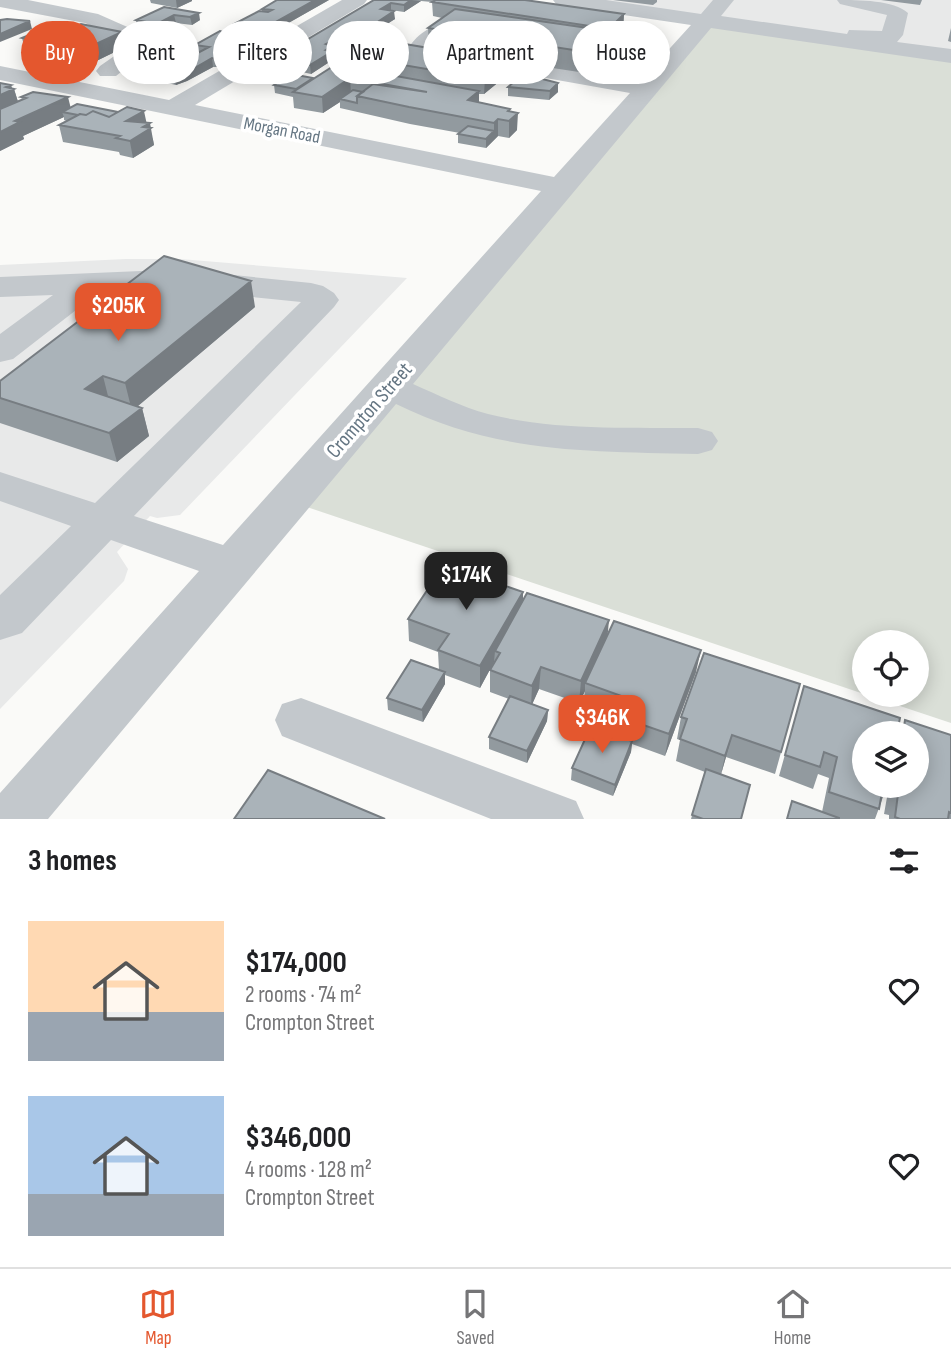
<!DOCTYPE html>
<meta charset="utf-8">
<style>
body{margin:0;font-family:"Sofia Sans Condensed",sans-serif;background:#f6f6f6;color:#202124;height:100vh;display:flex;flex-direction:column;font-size:26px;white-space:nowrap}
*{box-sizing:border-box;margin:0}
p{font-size:23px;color:#757577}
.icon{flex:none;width:38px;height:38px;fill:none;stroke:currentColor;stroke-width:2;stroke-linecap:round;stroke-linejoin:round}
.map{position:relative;height:819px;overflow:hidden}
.side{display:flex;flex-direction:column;background:#fff;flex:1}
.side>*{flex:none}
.guide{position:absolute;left:21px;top:21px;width:910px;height:63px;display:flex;gap:14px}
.fabs{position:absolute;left:852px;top:630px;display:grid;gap:14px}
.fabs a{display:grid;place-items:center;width:77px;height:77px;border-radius:50%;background:#fff;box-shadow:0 4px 18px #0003;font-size:35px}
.price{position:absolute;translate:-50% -60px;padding:0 16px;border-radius:14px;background:#e4572e;color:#fff;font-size:23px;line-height:46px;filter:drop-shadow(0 2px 4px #0008)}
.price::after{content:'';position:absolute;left:50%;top:42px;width:21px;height:16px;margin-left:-10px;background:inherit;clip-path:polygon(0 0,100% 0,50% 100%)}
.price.on{background:#222;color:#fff}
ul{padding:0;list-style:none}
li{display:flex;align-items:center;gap:21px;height:175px;padding:0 28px}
li span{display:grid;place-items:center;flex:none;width:196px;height:140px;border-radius:0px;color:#555}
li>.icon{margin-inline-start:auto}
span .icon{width:84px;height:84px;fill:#fffc;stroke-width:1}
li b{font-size:30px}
h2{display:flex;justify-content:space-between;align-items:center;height:84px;padding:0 28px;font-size:30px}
.tag{padding:0 24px;border-radius:32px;background:#fff;box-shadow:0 4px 18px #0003;font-size:24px;line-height:63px}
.tag.on{background:#e4572e;color:#fff}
.menu{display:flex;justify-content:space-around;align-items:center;height:98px;border-top:2px solid #e0e0e0;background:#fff;font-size:19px;color:#757577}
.menu a{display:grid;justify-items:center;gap:4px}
.menu .on{color:#e4572e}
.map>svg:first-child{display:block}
.built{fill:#e8e9e9}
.green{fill:#dadfd7}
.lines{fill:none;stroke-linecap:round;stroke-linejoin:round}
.minor{fill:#c3c8cc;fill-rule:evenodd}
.wall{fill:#929a9f}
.shaded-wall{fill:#777d82}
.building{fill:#aab3b9;stroke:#777d82;stroke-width:2}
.labels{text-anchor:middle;stroke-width:7;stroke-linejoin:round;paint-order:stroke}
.far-street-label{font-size:18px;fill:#657683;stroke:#fff}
.street-label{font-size:21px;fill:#657683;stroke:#fff}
</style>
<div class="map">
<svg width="951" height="819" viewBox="0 0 951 819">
<rect width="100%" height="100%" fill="#fafaf8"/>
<path class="built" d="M560,0H951V57Z
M126,259H180L407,278L180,515L157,518L150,516L117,552L128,569L124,581L0,709V265Z"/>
<path class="green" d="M706,21L951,57V723L867,695H917V642H864V694L292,502Z"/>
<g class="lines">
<path class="minor" d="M0,0H28L98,14L150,37L152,47L116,76H100L96,71L100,66L130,45L85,23L0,7Z
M342,0H367L364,4L195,105L554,177L630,93L416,55L409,47C427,21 455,18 485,25L488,30L485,35H446L432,45L582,70L591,55L542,47L539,42L542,37L550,35L605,44L613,46L616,51L603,74L641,80L691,25L563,6L556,4L553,0H606L701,14L713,0H734L721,16L847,34L849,30L882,31L887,15L840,4L837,0C859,0 894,0 908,13L903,35L897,42L951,49V63L711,28L413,384C438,395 462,407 488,414C556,431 629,427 698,428L712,432L718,441L712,450L698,454C587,451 498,454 396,404L48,819H0V793L199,571L111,540L22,633L0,640V595L71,526L0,501V472L95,503L301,302L204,292L98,293L13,359L0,362V334L53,295L0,297V277L141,271L204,272L311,283L323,286L334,293L339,300L334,307L134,516L223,545L541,191L0,80V66L169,100Z
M301,698L576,801L584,819H491L282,736L275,720L282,704Z"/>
</g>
<path class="wall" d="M150,0H192V1L177,8L151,3Z
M329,0L230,56L231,59L216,67H213L187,81L176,85L159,81L158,75L146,73L144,65L194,55L198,53H197L195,45L234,34V24L262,11V9Z
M374,0H435L432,2L421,1L404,12L391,10V11L395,19L371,34H368V36L345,51L333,49L334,59L311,74L302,72L298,75L313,79L363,70L362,58L429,48L428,28L442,18L433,16L432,2L624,14L623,29L608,43L601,42L600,51L579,72L506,61V76L484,94H479V102L510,109V112L517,130L509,138L498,136L486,148L458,143V134L460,133L410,124L340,108V102L323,113L294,108L293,97L275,93L274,85L282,80L269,77L268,69L278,65L277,60L298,47V45Z
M613,0H657V2L653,5Z
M881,0H922L920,5Z
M164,7L200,20L192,25L176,23L158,32L137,28L136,20Z
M75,27L122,32L125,47L86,66L80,64L81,66L74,69L55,65L53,59L26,53L22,38Z
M951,28V42L948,41Z
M0,83L11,85L12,88L14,89L18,102L22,100L21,97L146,123L153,140L154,145L133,158L120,155L119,152L63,142L59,125L67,121L64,120V117L23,136L24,139L0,151Z
M558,83V92L549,100L508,96V87Z
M255,307L138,406L142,408L149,436L117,462L0,423V381Z
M523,599L696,672L665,756L632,744L631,752L613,796L571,780L572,768L620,736L623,719L583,704L585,691L579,703L539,689L532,704L548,710L547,721L527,763L489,749V737L509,699L490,692V670L494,662L480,688L445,675V684L423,722L388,710L387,698L439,670L438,652L409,641L408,619Z
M800,684L775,774L726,757L721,774L741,819H691L705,772L676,761L680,740L677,739L681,717Z
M804,686L887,786L875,819H787L822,812L829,778L818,774L813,789L779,776Z
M905,720L951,735V819H889V815L884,814L889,786H917V733H900Z"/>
<path class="shaded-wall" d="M176,0H192V1L177,8Z
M315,0H329L230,56L231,59L216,67L215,59L226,50Z
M411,0L421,1L404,12V5Z
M391,3V10L381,17V9Z
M394,11L395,19L371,34L370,27Z
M199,13L200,20L192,25L190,17Z
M624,14L623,29L608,43L609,29Z
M174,15L176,23L158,32L157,24Z
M30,21L32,29L0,42V34Z
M368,28V36L345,51V43Z
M602,30L600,51L579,72L580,51Z
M122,32L125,47L86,66L83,50Z
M332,41L334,59L311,74L310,65L326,44Z
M79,57L81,66L74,69L72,61Z
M212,58L213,67L187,81L176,85L174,76Z
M506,61V76L484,94L485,79Z
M301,64L302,72L291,81L290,73Z
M350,78L351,94L340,99V102L323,113L322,97Z
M558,83V92L549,100L550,91Z
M11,85L12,90L14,89L19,105L0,113V95L6,87Z
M479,91V107L468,100Z
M68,97L72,113L62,112L64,117L23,136L24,139L0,151V132L15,121Z
M510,109V121L518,113L517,130L509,138V121L508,111Z
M144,111L147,125L150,123L154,145L133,158L126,121Z
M498,119V136L486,148V139L494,131V123Z
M251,281L255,307L132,411L125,383Z
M103,376L110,404L85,389Z
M142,408L149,436L117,462L109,433Z
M523,592V614L495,651L494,662L480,688V666Z
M609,620L607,642L585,683V691L579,703L581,681Z
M701,650L696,672L665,756L669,734Z
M541,667L539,689L531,707L532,686Z
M445,672V684L423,722L422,710Z
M548,710L547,721L527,763V751Z
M732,735L726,757L720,778L725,756Z
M632,741L631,752L613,796L615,785Z"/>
<path class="building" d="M277,0H315L226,50L230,51L215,59L212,58L186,73L174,76L157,73L165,69L144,65L158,57L168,59L180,53L194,55L209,47L195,45L220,31L234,34L243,29L233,27L237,25L234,24L259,11L268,12L272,10L262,9Z
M374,0H411L404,5L391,3L381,9L394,11L370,27L356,26L368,28L345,43L332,41L326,44L332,46L326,50L333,51L310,65L301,64L290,73L268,69L286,61L277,60L301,45H298Z
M436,0H525L624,14L609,29L432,2Z
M164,7L199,13L190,17L174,15L157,24L136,20Z
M455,9L602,30L580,51L428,28Z
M7,19L30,21L0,34V20Z
M56,24L75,27L81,24L122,32L83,50L22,38Z
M387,41L506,61L485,79L362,58Z
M60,54L79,57L72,61L53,57Z
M335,65L479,91L468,100L510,109L508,111L518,113L509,121L498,119L494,123L409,107L357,96L373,84L427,92L350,78L322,97L293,92Z
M291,74L313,78L296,89L274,85Z
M523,74L558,83L550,91L508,87Z
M0,83L11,85L6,87L14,89L0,95Z
M353,90L363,92L357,96V103L340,99Z
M33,92L68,97L15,121L20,122L0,132V109L26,98L21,97Z
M77,104L118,112L109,117L93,111L86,115L80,114L78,115L62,112Z
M127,107L144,111L126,121L150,123L143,127L151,128L130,141L116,138L120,136L59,125L80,114L86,115L93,111L109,117Z
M468,126L494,131L486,139L458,134Z
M164,256L251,281L125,383L103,376L85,389L142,408L109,433L0,398V381Z
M444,565L523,592L480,666L438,650L449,634L408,619Z
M527,593L609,620L581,681L541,667L532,686L490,670L500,653L495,651Z
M614,621L701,650L669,734L623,718L630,699L585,683Z
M704,653L800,684L781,752L732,735L725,756L680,739L687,719L681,717Z
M411,660L445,672L422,710L387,698Z
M804,686L900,718L897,733H864V786H887V788L883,787L879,809L829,792L837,757L824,752L820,767L785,755Z
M510,696L548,710L527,751L489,737Z
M905,720L951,735V813L949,812L948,819H900L895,817L898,794L893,792L894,786H917V733H903Z
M591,726L632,741L615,785L572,768Z
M706,769L750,785L741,819H703L692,815Z
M268,770L385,819H234Z
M792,801L839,818V819H787Z"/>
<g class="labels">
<g class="far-street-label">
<text transform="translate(282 130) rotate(11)" y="6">Morgan Road</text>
</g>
<g class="street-label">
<text transform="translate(369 410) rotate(-49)" y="7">Crompton Street</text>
</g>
</g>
</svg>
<div class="fabs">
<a><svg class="icon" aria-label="locate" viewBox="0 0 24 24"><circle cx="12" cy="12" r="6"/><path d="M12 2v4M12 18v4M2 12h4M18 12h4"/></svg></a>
<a><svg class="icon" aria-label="layers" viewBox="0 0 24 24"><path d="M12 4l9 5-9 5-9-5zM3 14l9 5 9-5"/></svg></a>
</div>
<b class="price" style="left:118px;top:343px">$205K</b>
<b class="price on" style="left:466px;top:612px">$174K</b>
<b class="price" style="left:602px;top:755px">$346K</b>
<div class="guide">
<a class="tag on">Buy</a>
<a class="tag">Rent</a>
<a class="tag">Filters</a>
<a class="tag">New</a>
<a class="tag">Apartment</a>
<a class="tag">House</a>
</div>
</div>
<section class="side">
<h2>3 homes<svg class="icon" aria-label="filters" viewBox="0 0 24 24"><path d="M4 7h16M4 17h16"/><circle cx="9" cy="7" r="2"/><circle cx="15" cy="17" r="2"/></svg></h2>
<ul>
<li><span style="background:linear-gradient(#ffd9b3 65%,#9aa5b1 0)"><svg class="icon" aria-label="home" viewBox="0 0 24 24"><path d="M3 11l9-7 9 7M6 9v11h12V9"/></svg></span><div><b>$174,000</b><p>2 rooms · 74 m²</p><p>Crompton Street</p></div><svg class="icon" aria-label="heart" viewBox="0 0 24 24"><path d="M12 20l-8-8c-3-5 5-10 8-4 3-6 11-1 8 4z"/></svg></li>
<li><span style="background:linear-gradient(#a9c7e8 70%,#9aa5b1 0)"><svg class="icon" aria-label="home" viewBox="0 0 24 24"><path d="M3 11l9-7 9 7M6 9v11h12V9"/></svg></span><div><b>$346,000</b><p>4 rooms · 128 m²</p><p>Crompton Street</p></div><svg class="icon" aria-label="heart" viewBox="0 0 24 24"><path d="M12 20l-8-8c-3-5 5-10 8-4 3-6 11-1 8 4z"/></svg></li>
</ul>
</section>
<nav class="menu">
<a class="on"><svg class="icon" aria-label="map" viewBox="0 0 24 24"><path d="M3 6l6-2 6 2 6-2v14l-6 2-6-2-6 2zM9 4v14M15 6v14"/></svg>Map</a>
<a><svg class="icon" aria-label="saved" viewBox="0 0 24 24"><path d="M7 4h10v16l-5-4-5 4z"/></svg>Saved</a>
<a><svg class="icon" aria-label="home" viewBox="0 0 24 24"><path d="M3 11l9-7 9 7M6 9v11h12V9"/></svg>Home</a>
</nav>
